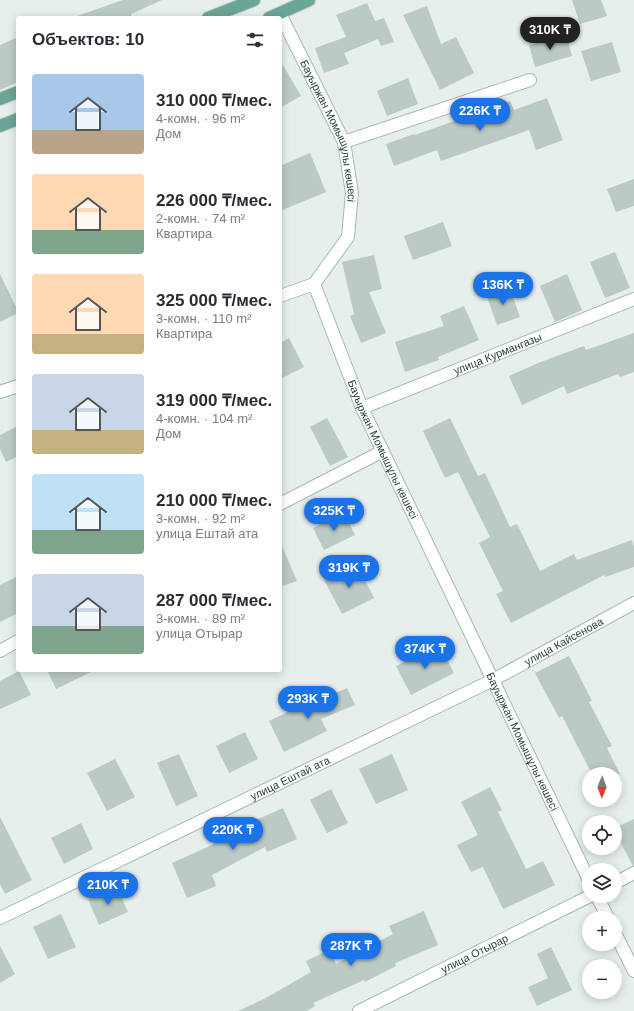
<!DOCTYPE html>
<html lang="ru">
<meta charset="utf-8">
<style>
body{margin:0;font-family:Arial,sans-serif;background:#f2f2f3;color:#2b2b33;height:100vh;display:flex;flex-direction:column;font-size:15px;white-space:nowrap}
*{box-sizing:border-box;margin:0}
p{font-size:13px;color:#7c7c81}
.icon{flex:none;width:22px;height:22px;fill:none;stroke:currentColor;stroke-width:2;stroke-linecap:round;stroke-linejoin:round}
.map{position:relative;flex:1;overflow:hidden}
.sheet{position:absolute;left:16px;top:16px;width:266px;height:656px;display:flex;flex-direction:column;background:#fff;border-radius:4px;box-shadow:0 2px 10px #0003}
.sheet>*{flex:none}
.needle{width:26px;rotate:181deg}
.controls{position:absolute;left:582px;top:767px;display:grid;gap:8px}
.controls a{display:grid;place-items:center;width:40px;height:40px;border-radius:50%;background:#fff;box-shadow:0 2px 10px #0003;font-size:20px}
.price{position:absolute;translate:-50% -34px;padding:0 9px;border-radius:14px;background:#1a73e8;color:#fff;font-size:13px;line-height:26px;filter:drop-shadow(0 1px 2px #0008)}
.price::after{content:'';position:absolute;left:50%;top:24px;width:12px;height:9px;margin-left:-6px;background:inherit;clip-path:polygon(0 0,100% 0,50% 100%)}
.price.active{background:#222;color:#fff}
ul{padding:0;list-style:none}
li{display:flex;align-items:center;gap:12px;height:100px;padding:0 16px}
li span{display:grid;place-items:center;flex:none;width:112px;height:80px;border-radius:4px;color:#555}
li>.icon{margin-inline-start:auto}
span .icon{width:48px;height:48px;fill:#fffc;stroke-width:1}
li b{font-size:17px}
h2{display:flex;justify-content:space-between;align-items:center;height:48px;padding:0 16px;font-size:17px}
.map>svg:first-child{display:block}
.building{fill:#bbcac4}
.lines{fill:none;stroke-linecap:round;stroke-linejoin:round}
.minor-casing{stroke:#a8b8b2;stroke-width:14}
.major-casing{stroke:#c2cac8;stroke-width:14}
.minor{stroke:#fff;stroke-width:12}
.major{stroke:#6aa596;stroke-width:12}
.labels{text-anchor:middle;stroke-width:4;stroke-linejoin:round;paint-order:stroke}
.street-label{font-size:11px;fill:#24423a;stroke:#f7fbf9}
</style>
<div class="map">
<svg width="634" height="1011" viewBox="0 0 634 1011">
<rect width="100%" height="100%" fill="#e6efeb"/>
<path class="building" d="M123,0H162L131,14L132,18H78L77,16Z
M572,0H601L607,16L580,24Z
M367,3L375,21L384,18L394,42L381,46L378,39L344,53L349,64L324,73L315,48L346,37L336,15Z
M427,6L441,44L456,37L474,73L440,90L403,15Z
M566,35L572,56L535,67L529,45Z
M18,37V82L0,90V45Z
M612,42L621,72L591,81L581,51Z
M280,60L301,96L280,108Z
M408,78L418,104L387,116L377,91Z
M547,98L563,140L536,150L529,130L441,161L437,150L394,166L386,144L414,134L415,135L510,101L514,110Z
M310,153L326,192L280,211V166Z
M634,179V206L616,212L607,189Z
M443,222L452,246L413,260L404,236Z
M615,252L630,288L605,298L590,262Z
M374,255L382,289L369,292L386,333L361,343L350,316L354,314L342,262Z
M0,274L18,311V313L0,322Z
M567,274L582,310L555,322L540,286Z
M509,286L520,317L497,325L486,294Z
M464,306L479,340L438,357L439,360L405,372L395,342L444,326L440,316Z
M634,333V372L620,377L618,374L567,394L564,386L522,405L509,376L538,363L584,346L586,350Z
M289,338L304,367L280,379V343Z
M327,418L348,457L330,466L310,427Z
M450,418L478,476L485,473L510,527L517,524L540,571L574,554L577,560L632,540L634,547V567L605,577L604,575L511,623L496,594L503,591L479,543L490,537L458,472L445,478L423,431Z
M18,426V456L6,462L0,449V435Z
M344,513L355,535L324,550L313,528Z
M280,541L297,581L280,587Z
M357,564L374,598L342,614L324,580Z
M18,576V613L0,622V585Z
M439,644L454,673L411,695L396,666Z
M569,656L592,701L589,702L612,746L607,748L620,774H592L562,716L559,718L535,673Z
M47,670H95L56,689Z
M19,671L31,695L0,709V681Z
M347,688L355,705L321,719L327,731L284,752L269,721L312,700L313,703Z
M245,732L258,759L229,773L216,746Z
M179,754L198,796L176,806L157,763Z
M392,754L408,790L376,804L359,769Z
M115,759L135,797L107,811L87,773Z
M490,787L502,810L498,812L526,869L543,861L555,885L503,909L483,867L471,872L457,845L478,835L461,802Z
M331,789L348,823L327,833L310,800Z
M283,808L297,839L267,852L265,847L212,875L216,886L187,898L172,863L214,844L212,840L241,825L242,826Z
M0,817L32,880L5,894L0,884Z
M634,819V866H633L615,832V828Z
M81,823L93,849L64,864L51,838Z
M117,887L128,912L99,925L88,899Z
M424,911L438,945L395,963L396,966L365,982L364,980L313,1003L315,1006L307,1011H238L264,999L311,972L306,961L329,950L336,964L393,934L389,926Z
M61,914L76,947L48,959L33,927Z
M0,946L15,974L0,983Z
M551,947L572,990L537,1006L528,987L548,978L537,954Z"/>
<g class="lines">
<g class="minor-casing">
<g id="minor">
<path id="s1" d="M280,14L344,142L352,193L348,237L314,284L362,408L589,880"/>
<path d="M344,142L530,80"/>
<path d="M280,296L314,284"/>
<path d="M0,392L18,386"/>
<path id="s2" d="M362,408L634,299"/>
<path d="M280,504L383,451"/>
<path d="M0,651L18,641"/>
<path d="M615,883L634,873"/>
<path d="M597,896L608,918"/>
<path id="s3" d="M0,918L493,680L634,603"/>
<path d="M615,933L634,971"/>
<path id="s4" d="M359,1011L590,896"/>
</g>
</g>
<g class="major-casing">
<path id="major" d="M208,18L254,0
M269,18L309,0
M0,99L18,92
M0,126L18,119"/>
</g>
<use href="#minor" class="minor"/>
<use href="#major" class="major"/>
</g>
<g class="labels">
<g class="street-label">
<text dy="4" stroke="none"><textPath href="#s1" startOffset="128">Бауыржан Момышұлы көшесі</textPath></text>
<text dy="4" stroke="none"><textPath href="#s2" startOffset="146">улица Курмангазы</textPath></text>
<text dy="4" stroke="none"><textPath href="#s1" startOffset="476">Бауыржан Момышұлы көшесі</textPath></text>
<text dy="4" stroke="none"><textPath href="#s3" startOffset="628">улица Кайсенова</textPath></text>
<text dy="4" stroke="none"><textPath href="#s1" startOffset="800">Бауыржан Момышұлы көшесі</textPath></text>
<text dy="4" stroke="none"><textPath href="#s3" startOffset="322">улица Ештай ата</textPath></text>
<text dy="4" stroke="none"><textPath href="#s4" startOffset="129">улица Отырар</textPath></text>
</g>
</g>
</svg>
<div class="controls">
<a><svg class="needle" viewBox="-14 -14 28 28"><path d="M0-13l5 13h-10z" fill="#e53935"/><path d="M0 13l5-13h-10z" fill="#7c7c81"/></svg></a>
<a><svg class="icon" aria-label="locate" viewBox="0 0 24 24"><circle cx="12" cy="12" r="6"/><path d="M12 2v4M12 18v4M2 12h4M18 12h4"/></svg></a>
<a><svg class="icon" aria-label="layers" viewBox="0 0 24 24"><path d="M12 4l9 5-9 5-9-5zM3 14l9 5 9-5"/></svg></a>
<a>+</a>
<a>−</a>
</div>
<b class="price active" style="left:550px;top:51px">310K ₸</b>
<b class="price" style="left:480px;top:132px">226K ₸</b>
<b class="price" style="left:503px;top:306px">136K ₸</b>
<b class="price" style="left:334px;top:532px">325K ₸</b>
<b class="price" style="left:349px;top:589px">319K ₸</b>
<b class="price" style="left:425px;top:670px">374K ₸</b>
<b class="price" style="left:308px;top:720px">293K ₸</b>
<b class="price" style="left:233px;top:851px">220K ₸</b>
<b class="price" style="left:108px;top:906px">210K ₸</b>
<b class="price" style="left:351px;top:967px">287K ₸</b>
<section class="sheet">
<h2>Объектов: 10<svg class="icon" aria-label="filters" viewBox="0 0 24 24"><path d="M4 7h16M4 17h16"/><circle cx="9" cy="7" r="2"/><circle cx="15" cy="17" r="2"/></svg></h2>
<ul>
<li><span style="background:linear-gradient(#a9c7e8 70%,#b9a48a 0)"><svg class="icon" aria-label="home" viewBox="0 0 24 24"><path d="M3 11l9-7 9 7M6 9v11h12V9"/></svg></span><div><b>310 000 ₸/мес.</b><p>4-комн. · 96 m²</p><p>Дом</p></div></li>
<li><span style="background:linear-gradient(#ffd9b3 70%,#7fa58c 0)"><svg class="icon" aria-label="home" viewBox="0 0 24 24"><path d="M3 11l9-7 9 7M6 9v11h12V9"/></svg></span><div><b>226 000 ₸/мес.</b><p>2-комн. · 74 m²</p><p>Квартира</p></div></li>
<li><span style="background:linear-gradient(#ffd9b3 75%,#c2b280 0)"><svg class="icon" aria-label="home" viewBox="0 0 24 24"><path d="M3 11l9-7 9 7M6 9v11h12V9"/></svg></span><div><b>325 000 ₸/мес.</b><p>3-комн. · 110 m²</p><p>Квартира</p></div></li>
<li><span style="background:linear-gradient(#c9d6e8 70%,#c2b280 0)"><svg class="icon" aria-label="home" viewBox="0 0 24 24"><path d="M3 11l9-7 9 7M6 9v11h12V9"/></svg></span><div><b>319 000 ₸/мес.</b><p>4-комн. · 104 m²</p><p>Дом</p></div></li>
<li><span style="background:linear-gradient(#bfe0f5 70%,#7fa58c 0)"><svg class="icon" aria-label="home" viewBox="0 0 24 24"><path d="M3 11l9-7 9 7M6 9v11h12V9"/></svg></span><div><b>210 000 ₸/мес.</b><p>3-комн. · 92 m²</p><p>улица Ештай ата</p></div></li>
<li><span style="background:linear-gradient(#c9d6e8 65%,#7fa58c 0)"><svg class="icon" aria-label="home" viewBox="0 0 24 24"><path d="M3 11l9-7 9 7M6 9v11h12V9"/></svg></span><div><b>287 000 ₸/мес.</b><p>3-комн. · 89 m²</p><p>улица Отырар</p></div></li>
</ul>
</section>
</div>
